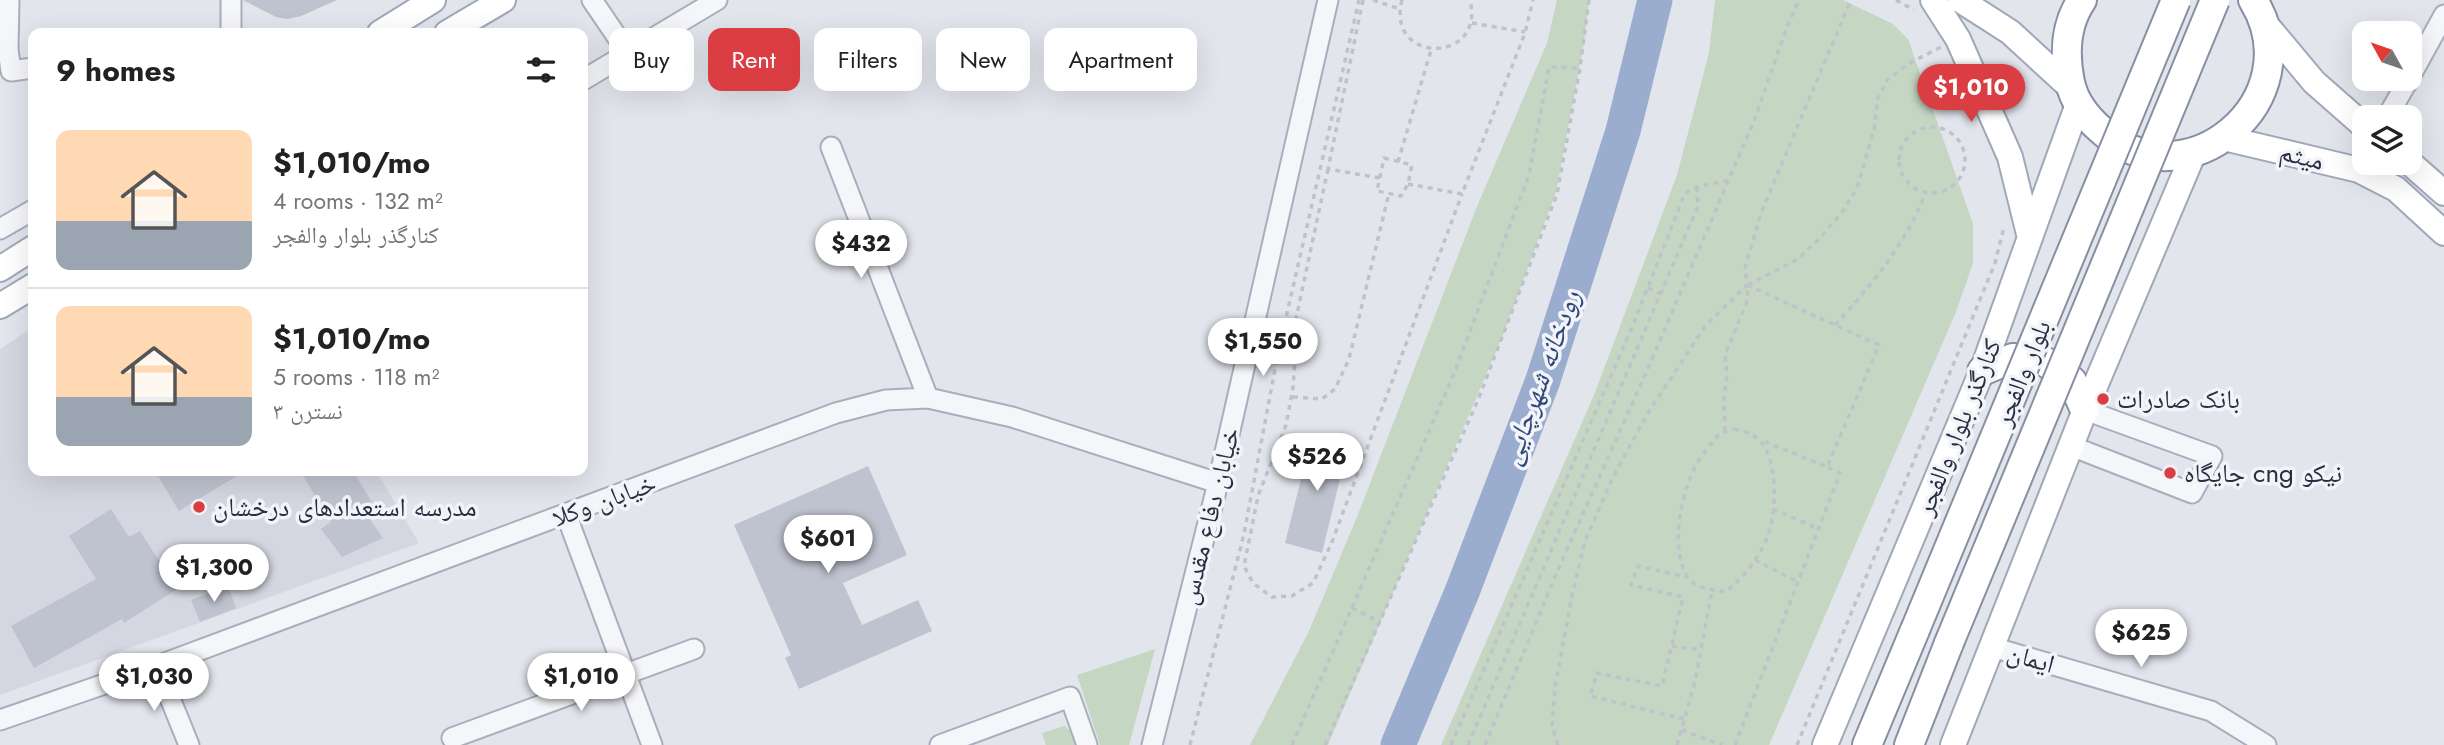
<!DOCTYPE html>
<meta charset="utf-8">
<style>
body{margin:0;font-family:Jost,"Noto Naskh Arabic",sans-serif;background:#f6f6f6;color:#222;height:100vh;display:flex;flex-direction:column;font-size:26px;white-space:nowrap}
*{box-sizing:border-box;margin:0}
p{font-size:23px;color:#767676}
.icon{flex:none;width:38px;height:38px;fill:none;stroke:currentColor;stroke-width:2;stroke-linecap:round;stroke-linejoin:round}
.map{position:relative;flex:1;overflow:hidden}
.drawer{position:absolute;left:28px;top:28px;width:560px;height:448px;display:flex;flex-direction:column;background:#fff;border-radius:14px;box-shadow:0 7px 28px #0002}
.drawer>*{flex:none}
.hud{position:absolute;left:609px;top:28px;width:665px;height:63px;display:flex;gap:14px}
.needle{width:46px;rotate:310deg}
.controls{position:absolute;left:2352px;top:21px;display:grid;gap:14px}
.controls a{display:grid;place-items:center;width:70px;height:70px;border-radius:14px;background:#fff;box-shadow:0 7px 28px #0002;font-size:35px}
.price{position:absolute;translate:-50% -60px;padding:0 16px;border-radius:24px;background:#fff;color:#222;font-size:23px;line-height:46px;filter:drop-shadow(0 2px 4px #0008)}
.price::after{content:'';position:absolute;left:50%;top:42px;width:21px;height:16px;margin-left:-10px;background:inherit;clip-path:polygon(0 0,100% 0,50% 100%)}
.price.active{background:#da3d42;color:#fff}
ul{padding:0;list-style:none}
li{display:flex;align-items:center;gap:21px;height:175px;padding:0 28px}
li+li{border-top:2px solid #e0e0e0}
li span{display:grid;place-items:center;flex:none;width:196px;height:140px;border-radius:14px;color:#555}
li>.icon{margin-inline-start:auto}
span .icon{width:84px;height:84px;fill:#fffc;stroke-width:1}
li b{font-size:30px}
h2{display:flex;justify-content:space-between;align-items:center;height:84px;padding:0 28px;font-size:30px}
.tag{padding:0 24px;border-radius:14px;background:#fff;box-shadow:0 7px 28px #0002;font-size:24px;line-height:63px}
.tag.active{background:#da3d42;color:#fff}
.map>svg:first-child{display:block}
.built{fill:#d4d7e1}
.green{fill:#c5d6c2}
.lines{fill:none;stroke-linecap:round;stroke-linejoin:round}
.river{stroke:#9aadce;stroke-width:35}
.building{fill:#bfc3cf}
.minor-casing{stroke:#aaaeba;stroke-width:23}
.major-casing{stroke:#a0a7b8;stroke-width:28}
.highway-casing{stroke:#888fa4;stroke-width:32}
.path{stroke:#c0c2ca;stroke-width:3.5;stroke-dasharray:5 5;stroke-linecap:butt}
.minor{stroke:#f5f6f9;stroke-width:19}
.major{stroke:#fff;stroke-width:24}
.highway{stroke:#fff;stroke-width:28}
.highway-bridge-casing{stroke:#888fa4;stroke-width:32;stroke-linecap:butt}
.highway-bridge{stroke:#fff;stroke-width:28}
.poi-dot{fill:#da3d42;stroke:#f2f4f8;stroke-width:2.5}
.labels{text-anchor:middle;stroke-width:7;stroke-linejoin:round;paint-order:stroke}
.street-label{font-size:26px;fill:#282f45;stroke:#f2f4f8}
.poi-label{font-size:26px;fill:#282f45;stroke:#f2f4f8;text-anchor:start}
.water-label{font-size:28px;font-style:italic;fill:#2e487d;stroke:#f2f4f8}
</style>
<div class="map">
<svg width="2444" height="745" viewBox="0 0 2444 745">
<rect width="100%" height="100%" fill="#e2e5ec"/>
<path class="built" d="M33,327V471H376L419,543L0,695V349Z"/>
<path class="green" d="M1557,0H1589L1584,43L1556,192L1503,335L1328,745H1250L1309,631L1357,517L1476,209L1547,43Z
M1715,0H1843L1893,24L1908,39L1973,224V263L1956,312L1769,745H1441L1594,395L1677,175L1709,53Z
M1155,649L1129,745H1100L1077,675Z
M1064,726L1074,733L1076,745H1046L1042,733Z"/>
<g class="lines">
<path class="river" d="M1398,745L1462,592L1543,380L1623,131L1655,0"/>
</g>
<path class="building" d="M243,0H337L301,16L287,19L276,17Z
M1312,435L1349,442L1322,553L1285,543Z
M868,466L907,555L843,583L862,625L918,600L932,631L799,689L785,658L791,655L734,525Z
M155,471H245L179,511Z
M300,471H353L372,502L362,508L383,538L342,557L321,529L331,522Z
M111,509L129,537L140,531L177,589L124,623L122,619L34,668L11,626L96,579L69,536Z
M228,586L236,608L200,622L191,600Z"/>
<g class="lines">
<g class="minor-casing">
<path id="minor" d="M9,0L8,49L11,71L33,68
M592,0L628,53
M231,33V0
M2410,77L2444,15
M583,80L717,0
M2387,117L2409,79
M831,147L928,398
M0,229L33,210
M2071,446L2192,493L2212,456L2085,410
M566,514L652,745
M1992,647L2211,711L2266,745
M157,666L189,745
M0,720L157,666L836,413L886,400L928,398L1012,417L1218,483
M452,738L694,649
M940,745L1070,697L1087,745
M1152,745L1218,483L1328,0"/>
</g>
<g class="major-casing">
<path id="major" d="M1933,0L1958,39L2010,157L2030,238
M1960,0L2010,32L2071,88
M2263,21L2314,82L2364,126
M380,33L433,0
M447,33L503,0
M2224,138L2359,170L2396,189L2444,233
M2410,163L2444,193
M0,269L33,248
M0,306L33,286
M1825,745L1982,371L2078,104
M1953,745L2085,410L2194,152"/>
</g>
<g class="highway-casing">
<path id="highway" d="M2082,0C2065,25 2064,53 2070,82C2074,102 2086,117 2101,130C2185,207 2314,99 2253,0
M1982,371L2013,358L2044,361L2072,381L2085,410
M1867,745L1915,630
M1909,745L1949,643"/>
</g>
<path class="path" d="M1363,0L1328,169L1380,178
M1373,0L1400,9
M1402,0C1385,64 1486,65 1470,0
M1896,0L1914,10
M1472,23L1525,32
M1899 160a33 33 0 1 1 66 0a33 33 0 1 1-66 0Z
M1384,158L1412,165L1408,184L1401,196L1377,191Z
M1398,162L1431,50
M1328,169L1294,328L1295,360L1293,388L1286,425L1258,496L1244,566L1253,583L1272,597L1292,596L1313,583L1332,542L1462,194
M1408,184L1462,194L1525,33L1533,0
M1747,285L1879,345L1827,467L1761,440
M1748,285L1798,259L1820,238L1843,211L1857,188L1874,130L1878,98L1887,80L1908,64L1941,47
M1648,288L1661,294
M1835,325C1872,285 1906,243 1926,192
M1293,397L1322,399L1335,389L1349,359L1389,193
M1734,429C1743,431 1752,433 1759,440C1780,460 1777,521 1764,545C1754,564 1742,578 1726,592C1713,590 1695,589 1687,576C1670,548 1681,496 1694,469C1700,456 1711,444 1720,433Z
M1725,431L1724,400L1727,375L1725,355L1748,299L1747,285
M1773,509L1819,529
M1755,560L1798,582
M1352,608L1380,622
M1672,646L1701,650
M1684,719L1590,696L1597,673L1662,686L1683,597L1631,585L1638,566L1687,577
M1682,730L1722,745
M1190,745L1244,534L1279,348L1359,0
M1292,745L1453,376L1529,175L1549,67L1580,68
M1325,745L1478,400L1557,194L1580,68L1589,0
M1451,745L1633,325L1685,193L1697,187L1729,180
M1468,745L1698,206L1697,187
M1485,745L1557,572L1648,368L1754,121L1788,24L1799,0
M1558,745L1552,726L1555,687L1572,596L1585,541L1614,475L1648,413L1706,325L1747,285L1745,268L1761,213L1851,0
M1677,745L1695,682L1712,590
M1735,745L1840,473L1827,467
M1797,745L1995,263L2004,227"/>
<use href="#minor" class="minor"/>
<use href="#major" class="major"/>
<use href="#highway" class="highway"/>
<g class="highway-bridge-casing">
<path id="highway-bridge" d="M1915,630L2176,0
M1949,643L2215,0"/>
</g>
<use href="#highway-bridge" class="highway-bridge"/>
</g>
<g class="poi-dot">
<circle cx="2103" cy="399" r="7"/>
<circle cx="2170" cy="473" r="7"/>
<circle cx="199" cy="507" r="7"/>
</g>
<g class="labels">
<g class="street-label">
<text transform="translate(2302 156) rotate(14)" y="9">میثم</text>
<text transform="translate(2022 373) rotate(-68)" y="9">بلوار والفجر</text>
<text transform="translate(1958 427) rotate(-68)" y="9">کنارگذر بلوار والفجر</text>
<text transform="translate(604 500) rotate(-20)" y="9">خیابان وکلا</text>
<text transform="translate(1209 516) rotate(-76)" y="9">خیابان دفاع مقدس</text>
<text transform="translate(2031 658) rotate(16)" y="9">ایمان</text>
</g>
<g class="poi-label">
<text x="2117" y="408">بانک صادرات</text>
<text x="2184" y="482">جایگاه cng نیکو</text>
<text x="213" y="516">مدرسه استعدادهای درخشان</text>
</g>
<g class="water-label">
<text transform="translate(1540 377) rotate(-70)" y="10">رودخانه شهرچایی</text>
</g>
</g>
</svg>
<div class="controls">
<a><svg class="needle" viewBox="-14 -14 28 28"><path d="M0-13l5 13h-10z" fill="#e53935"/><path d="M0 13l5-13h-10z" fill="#767676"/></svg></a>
<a><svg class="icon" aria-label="layers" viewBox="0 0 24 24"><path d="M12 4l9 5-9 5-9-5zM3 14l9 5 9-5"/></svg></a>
</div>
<b class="price active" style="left:1971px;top:124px">$1,010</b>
<b class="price" style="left:861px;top:280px">$432</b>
<b class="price" style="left:1263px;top:378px">$1,550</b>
<b class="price" style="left:1317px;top:493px">$526</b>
<b class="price" style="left:828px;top:575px">$601</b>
<b class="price" style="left:214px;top:604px">$1,300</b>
<b class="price" style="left:2141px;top:669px">$625</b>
<b class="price" style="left:154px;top:713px">$1,030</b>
<b class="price" style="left:581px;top:713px">$1,010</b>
<div class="hud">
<a class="tag">Buy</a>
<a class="tag active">Rent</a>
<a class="tag">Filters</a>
<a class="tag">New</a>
<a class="tag">Apartment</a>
</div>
<section class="drawer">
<h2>9 homes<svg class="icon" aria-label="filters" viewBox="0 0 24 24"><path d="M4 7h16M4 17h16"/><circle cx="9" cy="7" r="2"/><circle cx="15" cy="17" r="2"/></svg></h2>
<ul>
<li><span style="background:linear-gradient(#ffd9b3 65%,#9aa5b1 0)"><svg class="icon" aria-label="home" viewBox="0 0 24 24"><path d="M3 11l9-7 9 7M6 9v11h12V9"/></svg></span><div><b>$1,010/mo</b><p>4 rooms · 132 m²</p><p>کنارگذر بلوار والفجر</p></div></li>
<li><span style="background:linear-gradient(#ffd9b3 65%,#9aa5b1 0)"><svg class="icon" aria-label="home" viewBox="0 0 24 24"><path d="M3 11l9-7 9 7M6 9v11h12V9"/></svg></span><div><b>$1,010/mo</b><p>5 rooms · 118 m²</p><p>نسترن ۳</p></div></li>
</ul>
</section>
</div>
